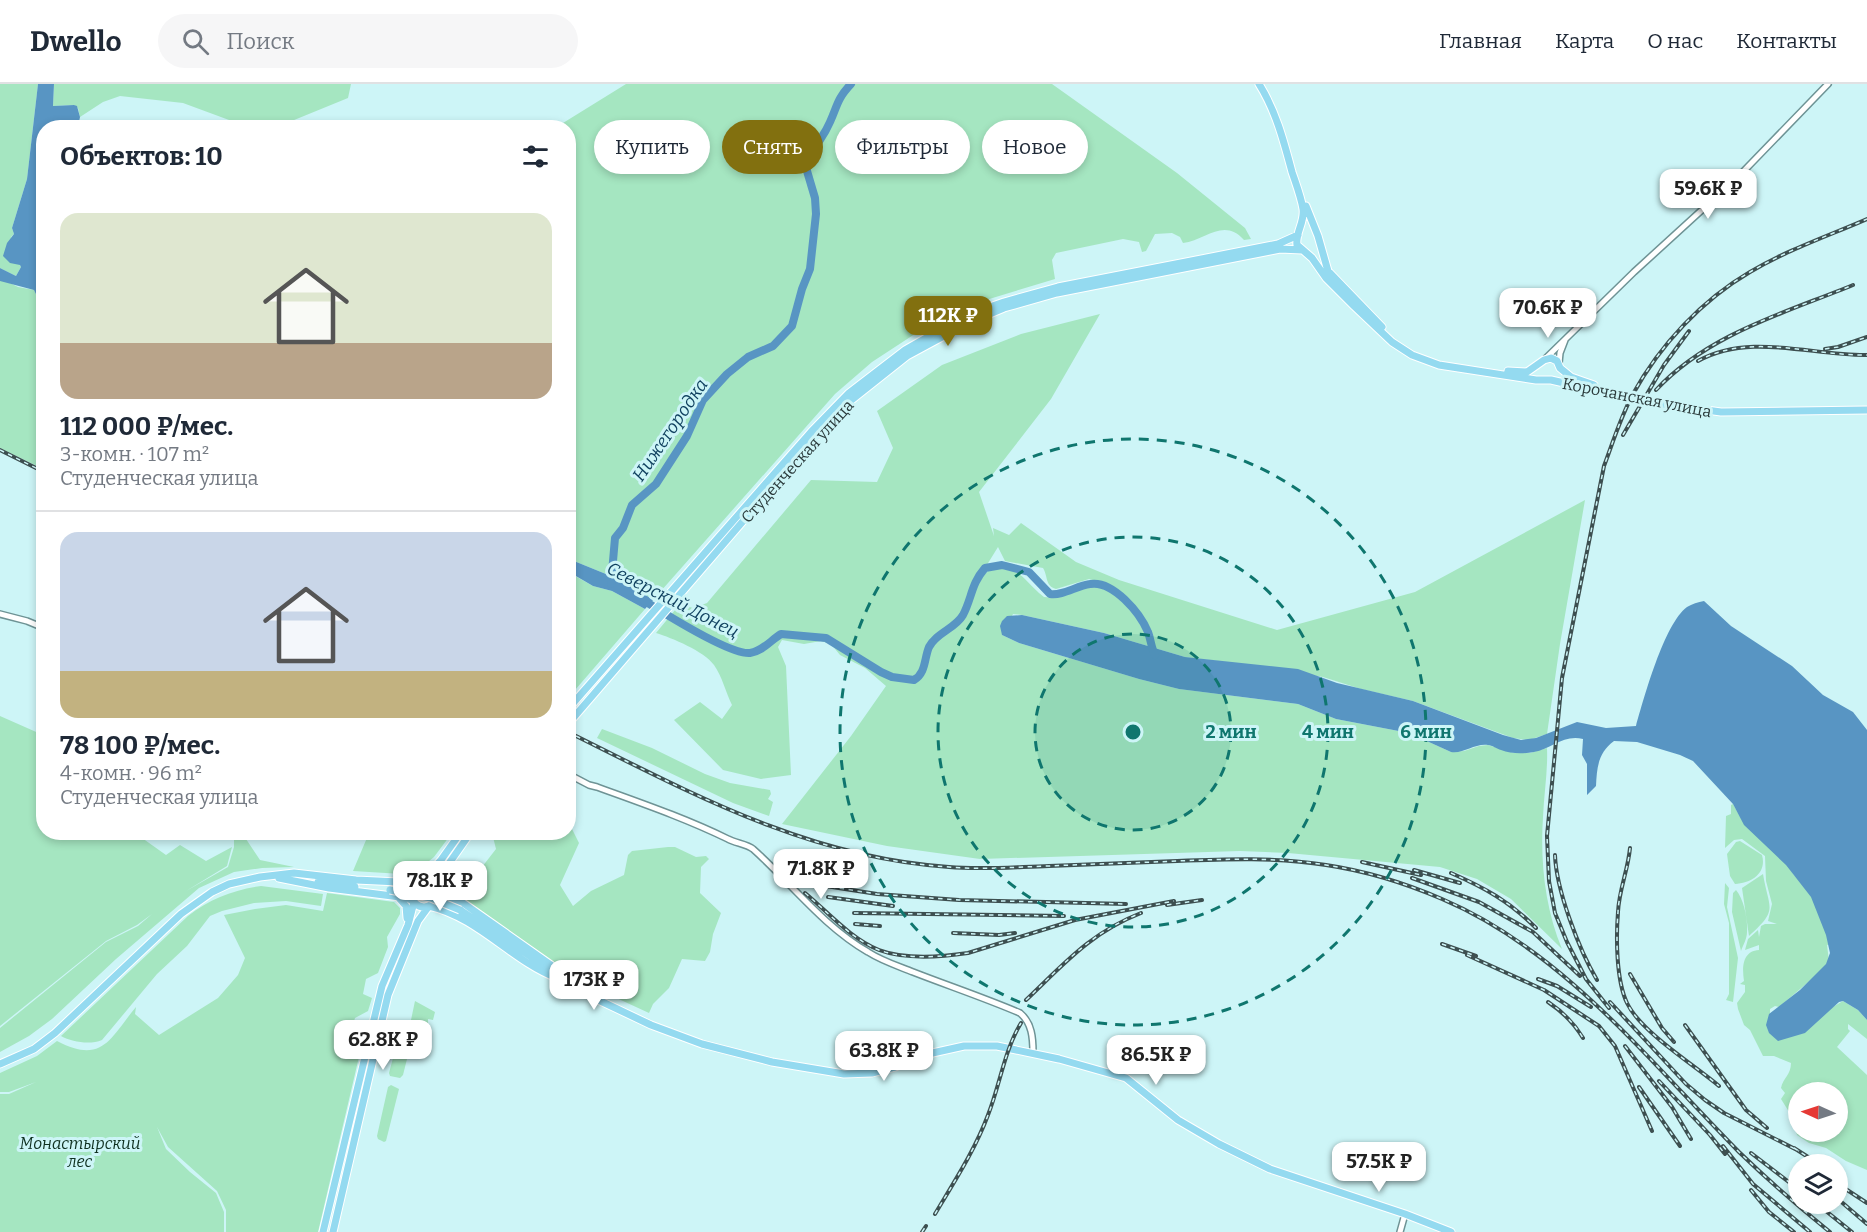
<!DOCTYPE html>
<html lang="ru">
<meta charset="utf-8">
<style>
body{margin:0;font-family:Bitter,serif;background:#f6f6f7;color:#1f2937;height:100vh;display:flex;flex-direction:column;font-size:22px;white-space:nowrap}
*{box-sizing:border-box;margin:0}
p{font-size:20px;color:#747a83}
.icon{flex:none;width:33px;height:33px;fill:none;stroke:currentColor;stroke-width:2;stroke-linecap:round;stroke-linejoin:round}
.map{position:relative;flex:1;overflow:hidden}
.panel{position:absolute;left:36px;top:36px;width:540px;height:720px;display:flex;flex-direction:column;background:#fff;border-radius:24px;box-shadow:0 3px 9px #0003}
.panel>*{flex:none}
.banner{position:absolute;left:594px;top:36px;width:570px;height:54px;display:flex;gap:12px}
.needle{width:39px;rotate:273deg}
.controls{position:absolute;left:1788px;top:998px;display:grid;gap:12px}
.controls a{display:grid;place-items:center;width:60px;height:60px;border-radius:50%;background:#fff;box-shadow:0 3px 9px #0003;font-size:30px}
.price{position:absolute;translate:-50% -51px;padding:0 14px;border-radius:12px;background:#fff;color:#222;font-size:20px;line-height:39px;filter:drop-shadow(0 2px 3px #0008)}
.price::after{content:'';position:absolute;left:50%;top:36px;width:18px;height:14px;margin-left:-9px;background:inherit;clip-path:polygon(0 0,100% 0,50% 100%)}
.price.selected{background:#82700f;color:#fff}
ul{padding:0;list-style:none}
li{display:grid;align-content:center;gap:12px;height:318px;padding:0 24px}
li+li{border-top:2px solid #e0e1e3}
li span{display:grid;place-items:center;height:186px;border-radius:18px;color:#555}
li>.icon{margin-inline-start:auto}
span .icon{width:108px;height:108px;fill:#fffc;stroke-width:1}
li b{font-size:26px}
h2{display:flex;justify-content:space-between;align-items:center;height:72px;padding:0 24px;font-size:26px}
.chip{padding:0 21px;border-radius:27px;background:#fff;box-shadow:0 3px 9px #0003;font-size:21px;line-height:54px}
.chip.selected{background:#82700f;color:#fff}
header{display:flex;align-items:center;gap:36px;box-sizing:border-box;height:84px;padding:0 30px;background:#fff;border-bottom:2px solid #e0e1e3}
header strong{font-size:28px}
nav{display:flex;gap:33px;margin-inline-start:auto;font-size:21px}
.search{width:420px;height:54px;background:#f6f6f7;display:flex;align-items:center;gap:15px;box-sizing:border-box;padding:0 21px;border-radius:33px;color:#747a83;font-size:22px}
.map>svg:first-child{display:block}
.green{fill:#a5e6c1;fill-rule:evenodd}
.water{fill:#5895c3}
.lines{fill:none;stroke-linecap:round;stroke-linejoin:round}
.river{stroke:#5895c3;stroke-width:8}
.minor-casing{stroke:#6e9395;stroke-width:8}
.major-casing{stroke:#fff;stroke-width:9}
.minor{stroke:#fff;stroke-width:5}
.major{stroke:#94daf0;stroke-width:7}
.rail-casing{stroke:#3d4f50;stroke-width:4}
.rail{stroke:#cdf5f7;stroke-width:1.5;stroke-dasharray:4.5;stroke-linecap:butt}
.major-bridge-casing{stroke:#fff;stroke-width:9;stroke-linecap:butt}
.major-bridge{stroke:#94daf0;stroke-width:7}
.ring{fill:none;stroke:#0f766e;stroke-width:3;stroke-dasharray:10 8}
.labels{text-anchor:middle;stroke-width:6;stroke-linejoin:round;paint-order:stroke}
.street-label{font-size:16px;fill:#2b3b3c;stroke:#cdf5f7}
.park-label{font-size:16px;font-style:italic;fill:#103121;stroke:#cdf5f7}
.water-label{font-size:18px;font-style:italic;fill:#0e3f5e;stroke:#cdf5f7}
.centre{fill:#0f766e;stroke:#cdf5f7;stroke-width:3}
.ring-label{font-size:18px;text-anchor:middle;font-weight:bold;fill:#0f766e;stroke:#cdf5f7;stroke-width:6;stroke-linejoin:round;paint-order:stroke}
</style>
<header>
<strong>Dwello</strong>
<div class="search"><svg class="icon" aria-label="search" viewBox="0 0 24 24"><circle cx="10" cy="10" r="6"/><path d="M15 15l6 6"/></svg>Поиск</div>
<nav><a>Главная</a><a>Карта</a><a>О нас</a><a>Контакты</a></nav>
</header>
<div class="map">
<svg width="1867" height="1148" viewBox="0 0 1867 1148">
<rect width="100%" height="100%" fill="#cdf5f7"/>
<path class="green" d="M0,0H38L27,95L12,144L14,150L11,153L21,183L16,192L0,184Z
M54,0H351L348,14L277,43H248L183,19L120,12L103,18L80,33L78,24L74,21L53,22Z
M626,0H1052L1177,89L1245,144L1251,155L1244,156C1224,133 1206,156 1183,159L1180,153L1172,149L1155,150L1146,167L1142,168L1139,158L1123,155L1056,169L1052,176L1055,195L986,216L924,244L872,278L835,310L653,516L628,499L569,475L568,44H523L526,40L563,39Z
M4,196L18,203L34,206L43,225V385L0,364V197Z
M1100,230L1051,315L979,408L994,452L993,444L1009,451L1021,439L1076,478L1119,496L1277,546L1415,508L1585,416L1560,560L1547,650L1529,656L1513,654L1413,617L1361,605L1323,593L1241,580L1185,573L1104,549L1022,531L1013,530L1002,551L1019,559L1139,595L1179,605L1298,620L1336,635L1409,649L1451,668L1464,667L1479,662L1488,661L1514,669H1530L1547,664C1548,687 1544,709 1543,733C1540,777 1545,824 1562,865L1511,815L1477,795L1440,783L1288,769L1240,767L980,775L887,762L782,740L851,652L886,602L865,584L840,571L831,560L821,557L804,560L782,556L778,563L786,582L791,691L761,695L723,686L674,636L700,618L722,635L732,621C726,609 722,592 714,581C704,567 672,554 656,549L680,520L693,524L707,519L811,396L877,398L893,364L877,327L942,281L1021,250ZM998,463L1005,477L1043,484C1048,492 1045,502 1056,505L1089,495L1110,501L1089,502L1056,514L1044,513C1021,495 1024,483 990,485L981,494L985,484Z
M568,488L593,502L612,507L645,525L569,613Z
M0,632L43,651L44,748L135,749L166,771L180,761L206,777L232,763L227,782L186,807L228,783L234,763V751L242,749L260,776L294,783L262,784L234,788L199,804L116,875L52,935L29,952L0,968V944L106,858L138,842L152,830L137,841L106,857L0,942Z
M602,645L652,664L705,690L730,699L770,706L771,710L768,715L773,718L769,732L733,719L597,654Z
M1733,720L1742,736L1787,780L1794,791L1807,801L1831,860L1827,861L1829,877L1826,883L1779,923L1775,922L1770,925V932L1826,927L1843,917L1858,926L1867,936V955L1848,940V945L1850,947L1837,963L1867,991V1086L1846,1077L1826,1064L1809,1059L1797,1051L1791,1031L1781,1015L1785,1009L1781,1004C1783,994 1791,991 1791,979L1774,972H1763L1750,946L1744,941L1738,925L1737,919L1745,908V901L1740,900L1744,897C1742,884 1742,867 1759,866V861L1745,866L1748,855L1758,846L1759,853L1761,842L1765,840H1777L1768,837L1772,820L1766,797L1765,772L1742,755L1734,756L1725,764L1726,732L1731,730V721ZM1798,1008H1838V1047H1798Z
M569,739L579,759L560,801L573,822L591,807L624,791L628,771L632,767L668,763H675L696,773L706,772L709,775L701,783L700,809L721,829L713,850L710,868L705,877L682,875L669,904L653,920L649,929L610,911L598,898L580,894L560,883L463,814C453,804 446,796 455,781L482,783L496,765L492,749L568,748Z
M369,749V748L452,749L434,773L417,787L402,790L353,787Z
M1740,757L1762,771C1767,789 1752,799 1735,800L1730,792L1727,770L1736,758Z
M1763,790C1769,826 1779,825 1749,852L1742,804Z
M1725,799L1729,804L1727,823L1738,874L1733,918L1726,916L1729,910V839L1724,820Z
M261,802L323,810L321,822L286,817L254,819L222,827L210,832L187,862L157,890L102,956C90,961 72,958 61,952L188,832C210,815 233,806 261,802Z
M1736,806C1744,815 1748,836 1747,848C1747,855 1743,861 1741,867L1732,828L1733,809Z
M327,809L394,818L400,824V830L387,853L388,863L378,889L366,895L363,910L372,914L368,927L355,934L351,948L362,960L318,1148H226V1126L217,1107L168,1063L157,1043L166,1065L190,1088L216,1109L224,1128V1148H0V1010H9L36,998L9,1008H0V989L37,972L57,957C103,981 110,954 136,923L135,930L159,951L218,914L238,891L245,874L224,831L255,825L286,821L323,827Z
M415,917L435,928L433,936L428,935V942L408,937L411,936Z
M405,940L416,943L418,947L417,950L413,951L403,991L400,994L390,992L389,989L401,944Z
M391,1001L399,1005L386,1057L384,1058L378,1055L377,1052L388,1003Z"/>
<path class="water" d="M38,0H54L53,22L74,21L77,22L80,33L78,43L44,44V136L40,153L43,174V225L34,206L0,197V184L16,192L21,183L20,181L10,179L3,172L7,159L14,150L12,144L27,95Z
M569,475L628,499L653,516L645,525L612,507L593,502L569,488Z
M1704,517L1731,542L1792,582L1823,611L1853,628L1867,646V936L1858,926L1843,917L1839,918L1805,949L1778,957L1769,949L1766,941L1769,930L1800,906L1826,880L1830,869L1826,851L1811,813L1786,781L1744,741L1733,720L1693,677L1680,671L1637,658L1614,657C1598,669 1597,683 1596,702L1587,711V680L1582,671L1583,655C1564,650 1551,665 1534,668C1523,670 1511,670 1501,666C1497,665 1492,661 1488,661C1475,659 1464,670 1451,668L1409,649L1336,635L1298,620L1179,605L1139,595L1019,559L1002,551L1000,542L1002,537L1007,532L1022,531L1104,549L1185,573L1298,585L1337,599L1413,617L1503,651L1521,656L1536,654L1577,638L1606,644L1636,642C1644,614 1664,540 1687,523C1692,520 1698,518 1704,517Z"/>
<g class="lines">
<path class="river" d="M611,500L615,454L623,444L632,421L656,400L687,352L703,316L727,290L748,273L773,262L792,242L802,205L810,185L816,130L815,114L807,87L806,74C816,62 824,52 830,38C838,20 837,15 851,0
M643,516C662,528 730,571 750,569C763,567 771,556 781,550L826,554L881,588L892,593L914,596C926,589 924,575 929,563C937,548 955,545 963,531C972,514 971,500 985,484L1002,481L1029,488L1050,510C1063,512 1076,502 1090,500C1113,496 1140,529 1148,548C1151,556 1151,563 1155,571"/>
<g class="minor-casing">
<path id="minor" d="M1546,274L1634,188L1738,93L1828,0
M1559,279L1560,269L1565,256
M0,530L27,537L44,544
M568,690L589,701L597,703C641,719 685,734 728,755C735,759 747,760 753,765C791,799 823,842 868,868C882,877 898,882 913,888C949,902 985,914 1020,929C1032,939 1033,954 1033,969
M1400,1148L1405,1130"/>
</g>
<g class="major-casing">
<path id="major" d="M1259,0C1276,27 1284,58 1292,88C1296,100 1301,113 1303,125C1305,138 1295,149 1297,161L1312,174L1326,194L1354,222L1392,258L1412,271L1439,281L1536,296H1551L1647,318L1721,328L1867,326
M1306,122L1318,152L1328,187L1382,243
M1508,287L1527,288L1544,276L1551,274L1557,277L1560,284L1571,293L1594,301
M568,625L811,348L849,309L905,266L933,250L984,225L1004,218L1058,203L1278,160L1298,151
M568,640L820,348L849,318L907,272L968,239L1004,224L1057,209L1270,167L1280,165L1302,166
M471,748L450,778L435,808L463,819L551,881
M447,786C445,798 447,806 456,814
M279,794L329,804L408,814L414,818L408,841L382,902L323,1148
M318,798L355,803
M412 811a12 12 0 1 1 24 0a12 12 0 1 1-24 0Z
M398,813L406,822L407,834
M460,826L592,913L651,941L702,960L772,978L844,990L872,989L895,983L928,970L964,962H997L1059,975L1126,994L1178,1036L1219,1060L1270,1085L1405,1130L1451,1148
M0,980L34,965L55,949L181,830L212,808L229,800L260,793L294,789L356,796L420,799L441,776L461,748
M333,1148L388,911L418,837L429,822C478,833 512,877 557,894"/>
</g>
<use href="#minor" class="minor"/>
<use href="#major" class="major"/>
<g class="rail-casing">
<path id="rail" d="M1825,265L1838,263L1867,253
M1698,277C1750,248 1812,272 1867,271
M1656,306C1708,250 1785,229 1853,201
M1623,351L1664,281L1689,247
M0,366L44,388
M568,648C691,709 809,774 949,783C982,786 1015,783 1049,782C1091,780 1134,779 1177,777C1227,775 1277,773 1326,781C1366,787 1405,799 1442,815C1564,867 1648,976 1739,1068C1768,1096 1799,1123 1830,1148
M1630,764C1628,786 1619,806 1618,828C1616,853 1616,896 1627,919C1641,948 1693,980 1719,1002
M1555,771C1556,805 1579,866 1597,896
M1362,778L1421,791
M1414,786L1460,799
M1451,789C1485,804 1509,817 1536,844
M1412,794L1479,818L1533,848L1580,892
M813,800L877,810L959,816L1126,820
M805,809C828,828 851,855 879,866C906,876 941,873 968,869L1075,836L1174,817
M828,813L893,822
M1167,821L1202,816
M854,829L1064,832
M855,840L880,842
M953,849L999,851L1015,849
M1442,860L1476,872
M1467,871L1544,906L1599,942L1615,962L1652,1047
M1630,890L1662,944L1674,958
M1538,895L1557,902L1591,923
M1026,916C1064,880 1090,849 1141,829
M1548,918C1563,928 1574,939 1583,954
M1610,918L1686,1000L1705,1016L1724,1029L1799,1067
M1609,924L1586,895L1567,858L1555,829L1549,797L1547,752L1562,594L1604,382C1613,358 1621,332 1633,310C1660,261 1702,216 1750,188C1787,166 1828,152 1867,135
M1685,941L1746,1026L1767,1044
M1625,962L1672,1023L1691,1055
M1659,997L1710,1051L1725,1070
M1639,1003L1680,1062
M1723,1062L1753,1100L1810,1148
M1794,1064L1819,1080
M1751,1069L1798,1105
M1838,1100L1867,1119
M1751,1106L1769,1128L1794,1148
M1838,1115L1867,1140
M1816,1119L1852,1148
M935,1130C954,1098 975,1066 988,1031C1000,1001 1004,967 1021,939
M922,1148L926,1142"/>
</g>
<use href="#rail" class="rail"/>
<g class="major-bridge-casing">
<path id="major-bridge" d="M390,806L431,814L460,826"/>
</g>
<use href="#major-bridge" class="major-bridge"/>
</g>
<circle cx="1133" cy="648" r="98" fill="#0f766e" fill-opacity=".12"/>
<g class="ring">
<circle cx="1133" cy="648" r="98"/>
<circle cx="1133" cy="648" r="195"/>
<circle cx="1133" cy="648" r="293"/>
</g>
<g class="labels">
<g class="street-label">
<text transform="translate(1637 313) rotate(11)" y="6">Корочанская улица</text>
<text transform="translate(797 377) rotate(-48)" y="6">Студенческая улица</text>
</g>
<g class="park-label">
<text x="80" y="1065">Монастырский<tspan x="80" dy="18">лес</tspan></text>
</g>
<g class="water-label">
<text transform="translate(670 346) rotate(-56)" y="6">Нижегородка</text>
<text transform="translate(673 516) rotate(27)" y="6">Северский Донец</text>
</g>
</g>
<circle cx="1133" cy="648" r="9" class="centre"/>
<g class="ring-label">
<text x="1231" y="654">2 мин</text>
<text x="1328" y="654">4 мин</text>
<text x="1426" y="654">6 мин</text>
</g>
</svg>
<div class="controls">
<a><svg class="needle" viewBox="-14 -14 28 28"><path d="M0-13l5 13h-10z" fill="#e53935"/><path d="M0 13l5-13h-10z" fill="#747a83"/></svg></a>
<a><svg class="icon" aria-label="layers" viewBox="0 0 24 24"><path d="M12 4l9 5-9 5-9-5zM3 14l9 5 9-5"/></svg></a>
</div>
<b class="price" style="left:1708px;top:136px">59.6K ₽</b>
<b class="price" style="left:1548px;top:255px">70.6K ₽</b>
<b class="price selected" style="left:948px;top:263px">112K ₽</b>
<b class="price" style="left:821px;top:816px">71.8K ₽</b>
<b class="price" style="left:440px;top:828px">78.1K ₽</b>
<b class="price" style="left:594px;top:927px">173K ₽</b>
<b class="price" style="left:383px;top:987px">62.8K ₽</b>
<b class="price" style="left:884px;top:998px">63.8K ₽</b>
<b class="price" style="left:1156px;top:1002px">86.5K ₽</b>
<b class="price" style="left:1379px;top:1109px">57.5K ₽</b>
<div class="banner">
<a class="chip">Купить</a>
<a class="chip selected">Снять</a>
<a class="chip">Фильтры</a>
<a class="chip">Новое</a>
</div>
<section class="panel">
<h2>Объектов: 10<svg class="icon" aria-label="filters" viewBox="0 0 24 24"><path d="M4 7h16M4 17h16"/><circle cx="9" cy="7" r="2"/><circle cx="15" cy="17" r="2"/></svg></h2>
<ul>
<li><span style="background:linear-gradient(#dfe7d0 70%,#b9a48a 0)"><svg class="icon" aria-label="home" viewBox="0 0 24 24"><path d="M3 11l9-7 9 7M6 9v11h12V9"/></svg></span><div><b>112 000 ₽/мес.</b><p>3-комн. · 107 m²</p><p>Студенческая улица</p></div></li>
<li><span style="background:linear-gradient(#c9d6e8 75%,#c2b280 0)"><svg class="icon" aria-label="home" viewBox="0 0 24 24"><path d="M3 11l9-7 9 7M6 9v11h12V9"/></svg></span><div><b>78 100 ₽/мес.</b><p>4-комн. · 96 m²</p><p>Студенческая улица</p></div></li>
</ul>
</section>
</div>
